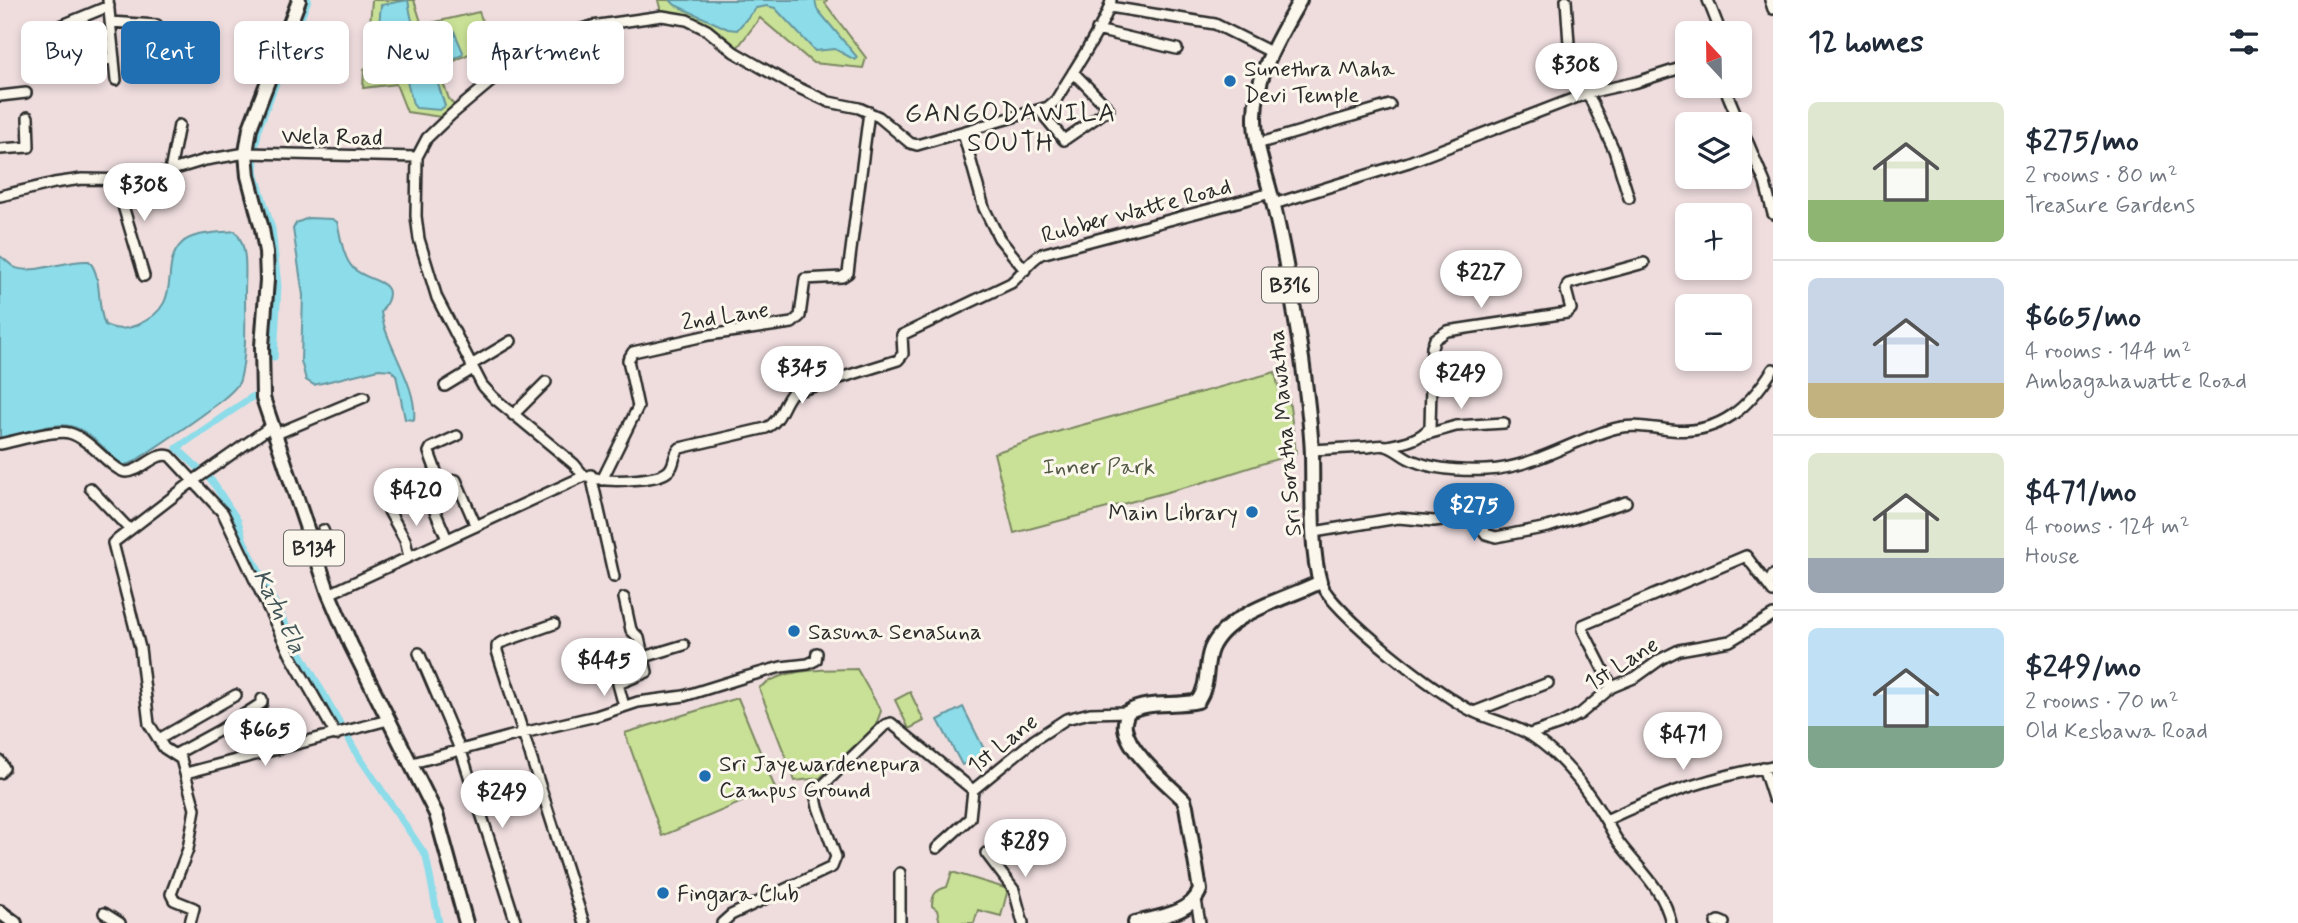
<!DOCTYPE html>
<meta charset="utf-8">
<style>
body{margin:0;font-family:Mynerve,sans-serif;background:#f2f2f3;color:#1f2937;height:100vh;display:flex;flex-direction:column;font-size:26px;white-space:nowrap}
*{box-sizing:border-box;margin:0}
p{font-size:23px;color:#747a83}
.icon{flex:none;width:38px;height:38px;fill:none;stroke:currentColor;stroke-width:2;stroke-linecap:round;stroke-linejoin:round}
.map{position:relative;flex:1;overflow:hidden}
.panel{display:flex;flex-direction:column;background:#fff;width:525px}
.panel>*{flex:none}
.banner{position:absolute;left:21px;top:21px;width:665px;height:63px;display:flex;gap:14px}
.needle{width:46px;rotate:338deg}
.controls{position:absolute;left:1675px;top:21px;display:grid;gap:14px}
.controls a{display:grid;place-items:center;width:77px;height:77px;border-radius:10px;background:#fff;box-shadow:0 4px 10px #0003;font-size:35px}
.price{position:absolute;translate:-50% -60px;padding:0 16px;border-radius:24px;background:#fff;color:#222;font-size:23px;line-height:46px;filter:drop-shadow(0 2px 4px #0008)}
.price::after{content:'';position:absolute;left:50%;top:42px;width:21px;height:16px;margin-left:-10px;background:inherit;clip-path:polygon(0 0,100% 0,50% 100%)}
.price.on{background:#1f6fb2;color:#fff}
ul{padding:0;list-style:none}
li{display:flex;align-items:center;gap:21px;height:175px;padding:0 35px}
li+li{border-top:2px solid #e0e1e3}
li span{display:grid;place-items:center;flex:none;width:196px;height:140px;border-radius:10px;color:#555}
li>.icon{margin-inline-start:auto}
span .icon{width:84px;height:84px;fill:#fffc;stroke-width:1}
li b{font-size:30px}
h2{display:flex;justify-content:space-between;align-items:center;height:84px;padding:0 35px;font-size:30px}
.pill{padding:0 24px;border-radius:10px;background:#fff;box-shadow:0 4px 10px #0003;font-size:24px;line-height:63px}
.pill.on{background:#1f6fb2;color:#fff}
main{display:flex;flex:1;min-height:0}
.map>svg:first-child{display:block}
.green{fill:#c9e196;stroke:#7a8660;stroke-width:2}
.water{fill:#8cdce9;stroke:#65959d;stroke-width:2}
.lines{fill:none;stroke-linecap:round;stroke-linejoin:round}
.canal{stroke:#8cdce9;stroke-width:7}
.minor-casing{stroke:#2b2b2b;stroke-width:14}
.major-casing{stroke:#2b2b2b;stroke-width:18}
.minor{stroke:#fbf7ec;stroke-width:9}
.major{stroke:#fbf7ec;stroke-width:12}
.poi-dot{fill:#1f6fb2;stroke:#fbf7ec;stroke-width:2.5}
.labels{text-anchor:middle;stroke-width:6;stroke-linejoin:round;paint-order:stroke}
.shield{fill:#fbf7ec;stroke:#696865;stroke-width:2}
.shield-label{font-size:21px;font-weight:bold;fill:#2b2b2b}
.poi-label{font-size:23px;fill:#2b2b2b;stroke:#fbf7ec;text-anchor:start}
.street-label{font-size:23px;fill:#2b2b2b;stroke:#fbf7ec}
.park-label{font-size:23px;fill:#525846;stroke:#fbf7ec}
.water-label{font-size:24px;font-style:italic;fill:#43575a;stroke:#fbf7ec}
.quarter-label{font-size:26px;letter-spacing:2px;fill:#2b2b2b;stroke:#fbf7ec}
</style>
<main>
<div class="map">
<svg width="1773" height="923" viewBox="0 0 1773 923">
<rect width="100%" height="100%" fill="#efddde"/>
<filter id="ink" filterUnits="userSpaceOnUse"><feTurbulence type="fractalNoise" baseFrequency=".0143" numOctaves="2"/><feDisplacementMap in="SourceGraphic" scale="14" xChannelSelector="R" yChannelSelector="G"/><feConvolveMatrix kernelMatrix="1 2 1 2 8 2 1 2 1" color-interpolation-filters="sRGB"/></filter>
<g filter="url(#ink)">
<path class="green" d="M372,0H414L422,25L479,12L491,43L438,69L449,99L457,109L448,118L407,112L396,84L363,88L364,69L376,61L368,49Z
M658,0H827L825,3L866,58L863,68L813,63L760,18L734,52L707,30L662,16Z
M1275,372L1281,399H1289L1296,453L1201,483L1014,533L994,453L1060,431Z
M857,669L881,711L875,727L820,778L795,781L759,688C785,667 825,670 857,669Z
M910,692L924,721L909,729L895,700Z
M738,698L775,788L662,836L625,733Z
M952,872L1008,889L1001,916L978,910L974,923H940L937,910L932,906C932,894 936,890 947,887Z"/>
<path class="water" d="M408,0C411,14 411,38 431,35C439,35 446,31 454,31L463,52L462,55L433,68L445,106L440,110L416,108L413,104L405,74L402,73L380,79L377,73L386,65L377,43L381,5Z
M670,0H815L817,9L857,57L855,60L835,49L815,51L775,8L767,6L756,8L737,30L728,29L675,5Z
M308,218L332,219L337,222C341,236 342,256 353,268C369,284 405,278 381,312C386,347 418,385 414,420L405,419L396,375L391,370L379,369L314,385L306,380L301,361L303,295L293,229L296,223Z
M235,231C249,247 245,274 245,293C245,321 247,353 240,380C236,397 153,448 134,462L122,466C107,452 90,430 70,426C52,422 18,435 0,439V256C5,259 9,264 14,267C29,276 68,259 89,261C103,277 96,305 105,325C116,330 125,330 137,325C187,304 157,267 182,243C193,232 221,233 235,231Z
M963,707L986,753L962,765L938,720Z"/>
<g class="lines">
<path class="canal" d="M274,357L278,286L272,229L256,176L254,156L259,127L308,0
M252,397L177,448L212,481L238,521L244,541L295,643L356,752L426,856L439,923"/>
<g class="minor-casing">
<path id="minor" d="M108,0L116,80
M1566,0L1569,44L1580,77L1614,150L1629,198
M1708,0L1721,33
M1770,0L1773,9
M1110,7L1215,24L1271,52
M110,22L157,25
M53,29L109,6
M288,30L316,44
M1097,30L1177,49
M75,67L114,58
M1724,86L1765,183L1773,214
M0,96L26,93
M1040,111L1064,140L1109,109L1073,72
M963,133L984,208L999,238L1025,270
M1257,144L1390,105
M0,149L29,147L28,117
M170,171L179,125
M115,179L144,276
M0,196L54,183L82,179L139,180L205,160L246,153L417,157
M1274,204L1409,162L1588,93L1637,82L1687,66
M471,365L511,341
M445,386L473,369
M513,415L546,382
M276,434L364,397
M1424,435L1456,426L1504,423
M0,444C16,441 55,429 69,433C90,438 112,471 126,472C142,472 155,451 170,456L223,513L291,656L336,735
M1387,446C1403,443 1420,440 1430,427L1432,347L1435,339L1447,331L1567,313L1571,309L1566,290L1568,284L1644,263
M1312,450C1330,449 1347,448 1365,447C1371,447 1380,444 1386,446C1395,448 1404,458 1414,461C1436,470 1464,471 1487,470C1532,468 1571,441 1613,429C1631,423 1652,428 1671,430C1720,435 1749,407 1773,369
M591,475L614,577
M584,476L574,464L494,398L482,385L437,298L419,239L416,216L417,157L427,138L451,115L512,64L549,39L592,26L662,16L687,20L707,30L734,52L790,84L829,102L859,108L879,117L910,143L917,145L1048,107L1056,100C1068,79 1109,19 1111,0
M456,480L476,526
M602,480L638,407L628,360L633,352L709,335L792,323L800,316L805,279L842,277L848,273L869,112
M90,488L130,530
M389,511L405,540L409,557
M1314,532L1398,518L1434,521L1466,517L1477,522L1486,534L1496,537L1548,527L1626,502
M447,539L425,488L426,482L433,477L436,471L429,452L431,448L457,436
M312,541L325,535L323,530
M1320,582C1335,615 1440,696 1474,712C1493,721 1516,725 1533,737C1563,757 1585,786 1603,816C1609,825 1613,835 1620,844C1640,870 1664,890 1671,923
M1768,585L1773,575
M329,594L584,476C592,475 597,480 606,480C619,481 657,480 667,472C676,466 672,455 680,448L766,428C781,421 782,405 792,393L898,360L903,354L902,335L1011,283C1022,274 1029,261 1041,254L1271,193
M624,598L631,630L639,638L647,672L618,684L624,706
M554,624L500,643L497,646V651L584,923
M419,653L462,754L516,923
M644,657L684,645
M1612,687L1583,630V625L1746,556L1773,592
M1474,712L1548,683
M1530,734L1560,724L1580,714L1612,687L1636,677L1661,659L1679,650L1730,641L1773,615
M159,739L236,695
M176,754L220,730L262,703V699
M0,761L4,768L0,773
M409,764L523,733L596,716L638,702L684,696L745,677L781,667L808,664L816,660L817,653
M1763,767L1773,798
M186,773L388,720
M1606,820C1660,794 1714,776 1773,766
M937,848L970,818L973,790
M986,853L1014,890L1023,923
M900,873V923
M1196,900L1200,923
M104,913L120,923
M190,923L194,908L174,900L171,894L188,849L195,809L181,759L164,748L149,724L140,648L113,543L196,479L273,425
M722,923L731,915L832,867L836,857L818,807L815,793L885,725L891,723L973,790L1034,740L1066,719L1090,713L1128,712
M1716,923L1719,921L1724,923"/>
</g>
<g class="major-casing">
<path id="major" d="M299,0L250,128L246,153L248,176L262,229L266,252L267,280L262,346L263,398L329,594L351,645L436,814L466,923
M0,912L15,923
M1135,923C1157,917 1191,914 1200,890L1186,806L1184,800C1167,783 1129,753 1125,728C1124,723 1126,717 1128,712C1148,700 1175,707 1198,701C1210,682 1204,667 1211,649C1227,612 1287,599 1320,582C1310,549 1313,491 1312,455C1311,423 1306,390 1302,359C1294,308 1286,257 1274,207C1268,178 1255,149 1255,119C1254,76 1280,36 1300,0"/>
</g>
<use href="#minor" class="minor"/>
<use href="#major" class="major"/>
</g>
</g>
<g class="poi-dot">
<circle cx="1230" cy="81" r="7"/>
<circle cx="1252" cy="512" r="7"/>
<circle cx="794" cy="631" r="7"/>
<circle cx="705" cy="776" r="7"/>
<circle cx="663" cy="893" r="7"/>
</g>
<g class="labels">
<g class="shield">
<rect x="1262" y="267.5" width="56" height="35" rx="5"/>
<rect x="284" y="530.5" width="60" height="35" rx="5"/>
</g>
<g class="shield-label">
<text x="1290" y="292">B316</text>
<text x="314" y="555">B134</text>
</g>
<g class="poi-label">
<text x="1244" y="76">Sunethra Maha<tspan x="1244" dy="26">Devi Temple</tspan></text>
<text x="1238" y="520" text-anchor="end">Main Library</text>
<text x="808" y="639">Sasuna Senasuna</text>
<text x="719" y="771">Sri Jayewardenepura<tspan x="719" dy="26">Campus Ground</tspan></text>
<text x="677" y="901">Fingara Club</text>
</g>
<g class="street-label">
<text transform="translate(332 136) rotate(1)" y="8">Wela Road</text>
<text transform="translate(1136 210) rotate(-15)" y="8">Rubber Watte Road</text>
<text transform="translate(725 315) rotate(-9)" y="8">2nd Lane</text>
<text transform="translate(1284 433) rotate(-95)" y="8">Sri Soratha Mawatha</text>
<text transform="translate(1621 663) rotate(-32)" y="8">1st Lane</text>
<text transform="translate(1002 743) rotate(-38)" y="8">1st Lane</text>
</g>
<g class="park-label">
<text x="1099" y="474">Inner Park</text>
</g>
<g class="water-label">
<text transform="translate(280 611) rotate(64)" y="8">Katu Ela</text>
</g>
<g class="quarter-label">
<text x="1011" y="121">GANGODAWILA<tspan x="1011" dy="30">SOUTH</tspan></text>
</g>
</g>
</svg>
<div class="controls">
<a><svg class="needle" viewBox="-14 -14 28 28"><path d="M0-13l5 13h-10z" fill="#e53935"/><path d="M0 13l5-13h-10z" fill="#747a83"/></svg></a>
<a><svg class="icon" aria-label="layers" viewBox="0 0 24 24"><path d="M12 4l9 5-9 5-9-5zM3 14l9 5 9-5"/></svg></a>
<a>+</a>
<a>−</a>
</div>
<b class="price" style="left:1576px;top:103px">$308</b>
<b class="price" style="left:144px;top:223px">$308</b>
<b class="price" style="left:1481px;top:310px">$227</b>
<b class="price" style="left:802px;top:406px">$345</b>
<b class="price" style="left:1461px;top:411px">$249</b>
<b class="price" style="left:416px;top:528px">$420</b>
<b class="price on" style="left:1474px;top:543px">$275</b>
<b class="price" style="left:604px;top:698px">$445</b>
<b class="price" style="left:265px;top:768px">$665</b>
<b class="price" style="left:1683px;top:772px">$471</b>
<b class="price" style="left:502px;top:830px">$249</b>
<b class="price" style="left:1025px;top:879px">$289</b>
<div class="banner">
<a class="pill">Buy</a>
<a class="pill on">Rent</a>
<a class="pill">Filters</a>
<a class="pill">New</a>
<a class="pill">Apartment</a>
</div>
</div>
<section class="panel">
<h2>12 homes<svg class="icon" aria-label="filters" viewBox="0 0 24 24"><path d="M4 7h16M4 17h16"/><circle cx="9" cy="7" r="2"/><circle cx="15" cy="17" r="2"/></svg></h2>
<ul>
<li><span style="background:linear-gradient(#dfe7d0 70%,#8fb573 0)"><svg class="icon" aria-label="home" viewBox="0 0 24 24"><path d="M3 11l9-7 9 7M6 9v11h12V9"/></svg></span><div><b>$275/mo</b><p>2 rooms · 80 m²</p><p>Treasure Gardens</p></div></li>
<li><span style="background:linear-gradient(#c9d6e8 75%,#c2b280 0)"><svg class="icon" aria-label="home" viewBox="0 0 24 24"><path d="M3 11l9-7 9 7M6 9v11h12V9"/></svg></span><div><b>$665/mo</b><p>4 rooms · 144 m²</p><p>Ambagahawatte Road</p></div></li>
<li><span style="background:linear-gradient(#dfe7d0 75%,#9aa5b1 0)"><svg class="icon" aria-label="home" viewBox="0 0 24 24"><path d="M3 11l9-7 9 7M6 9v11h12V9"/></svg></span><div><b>$471/mo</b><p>4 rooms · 124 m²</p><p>House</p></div></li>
<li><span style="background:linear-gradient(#bfe0f5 70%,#7fa58c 0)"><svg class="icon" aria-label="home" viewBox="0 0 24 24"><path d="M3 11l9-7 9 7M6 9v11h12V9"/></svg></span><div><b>$249/mo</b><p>2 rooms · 70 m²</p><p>Old Kesbawa Road</p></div></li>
</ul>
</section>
</main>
